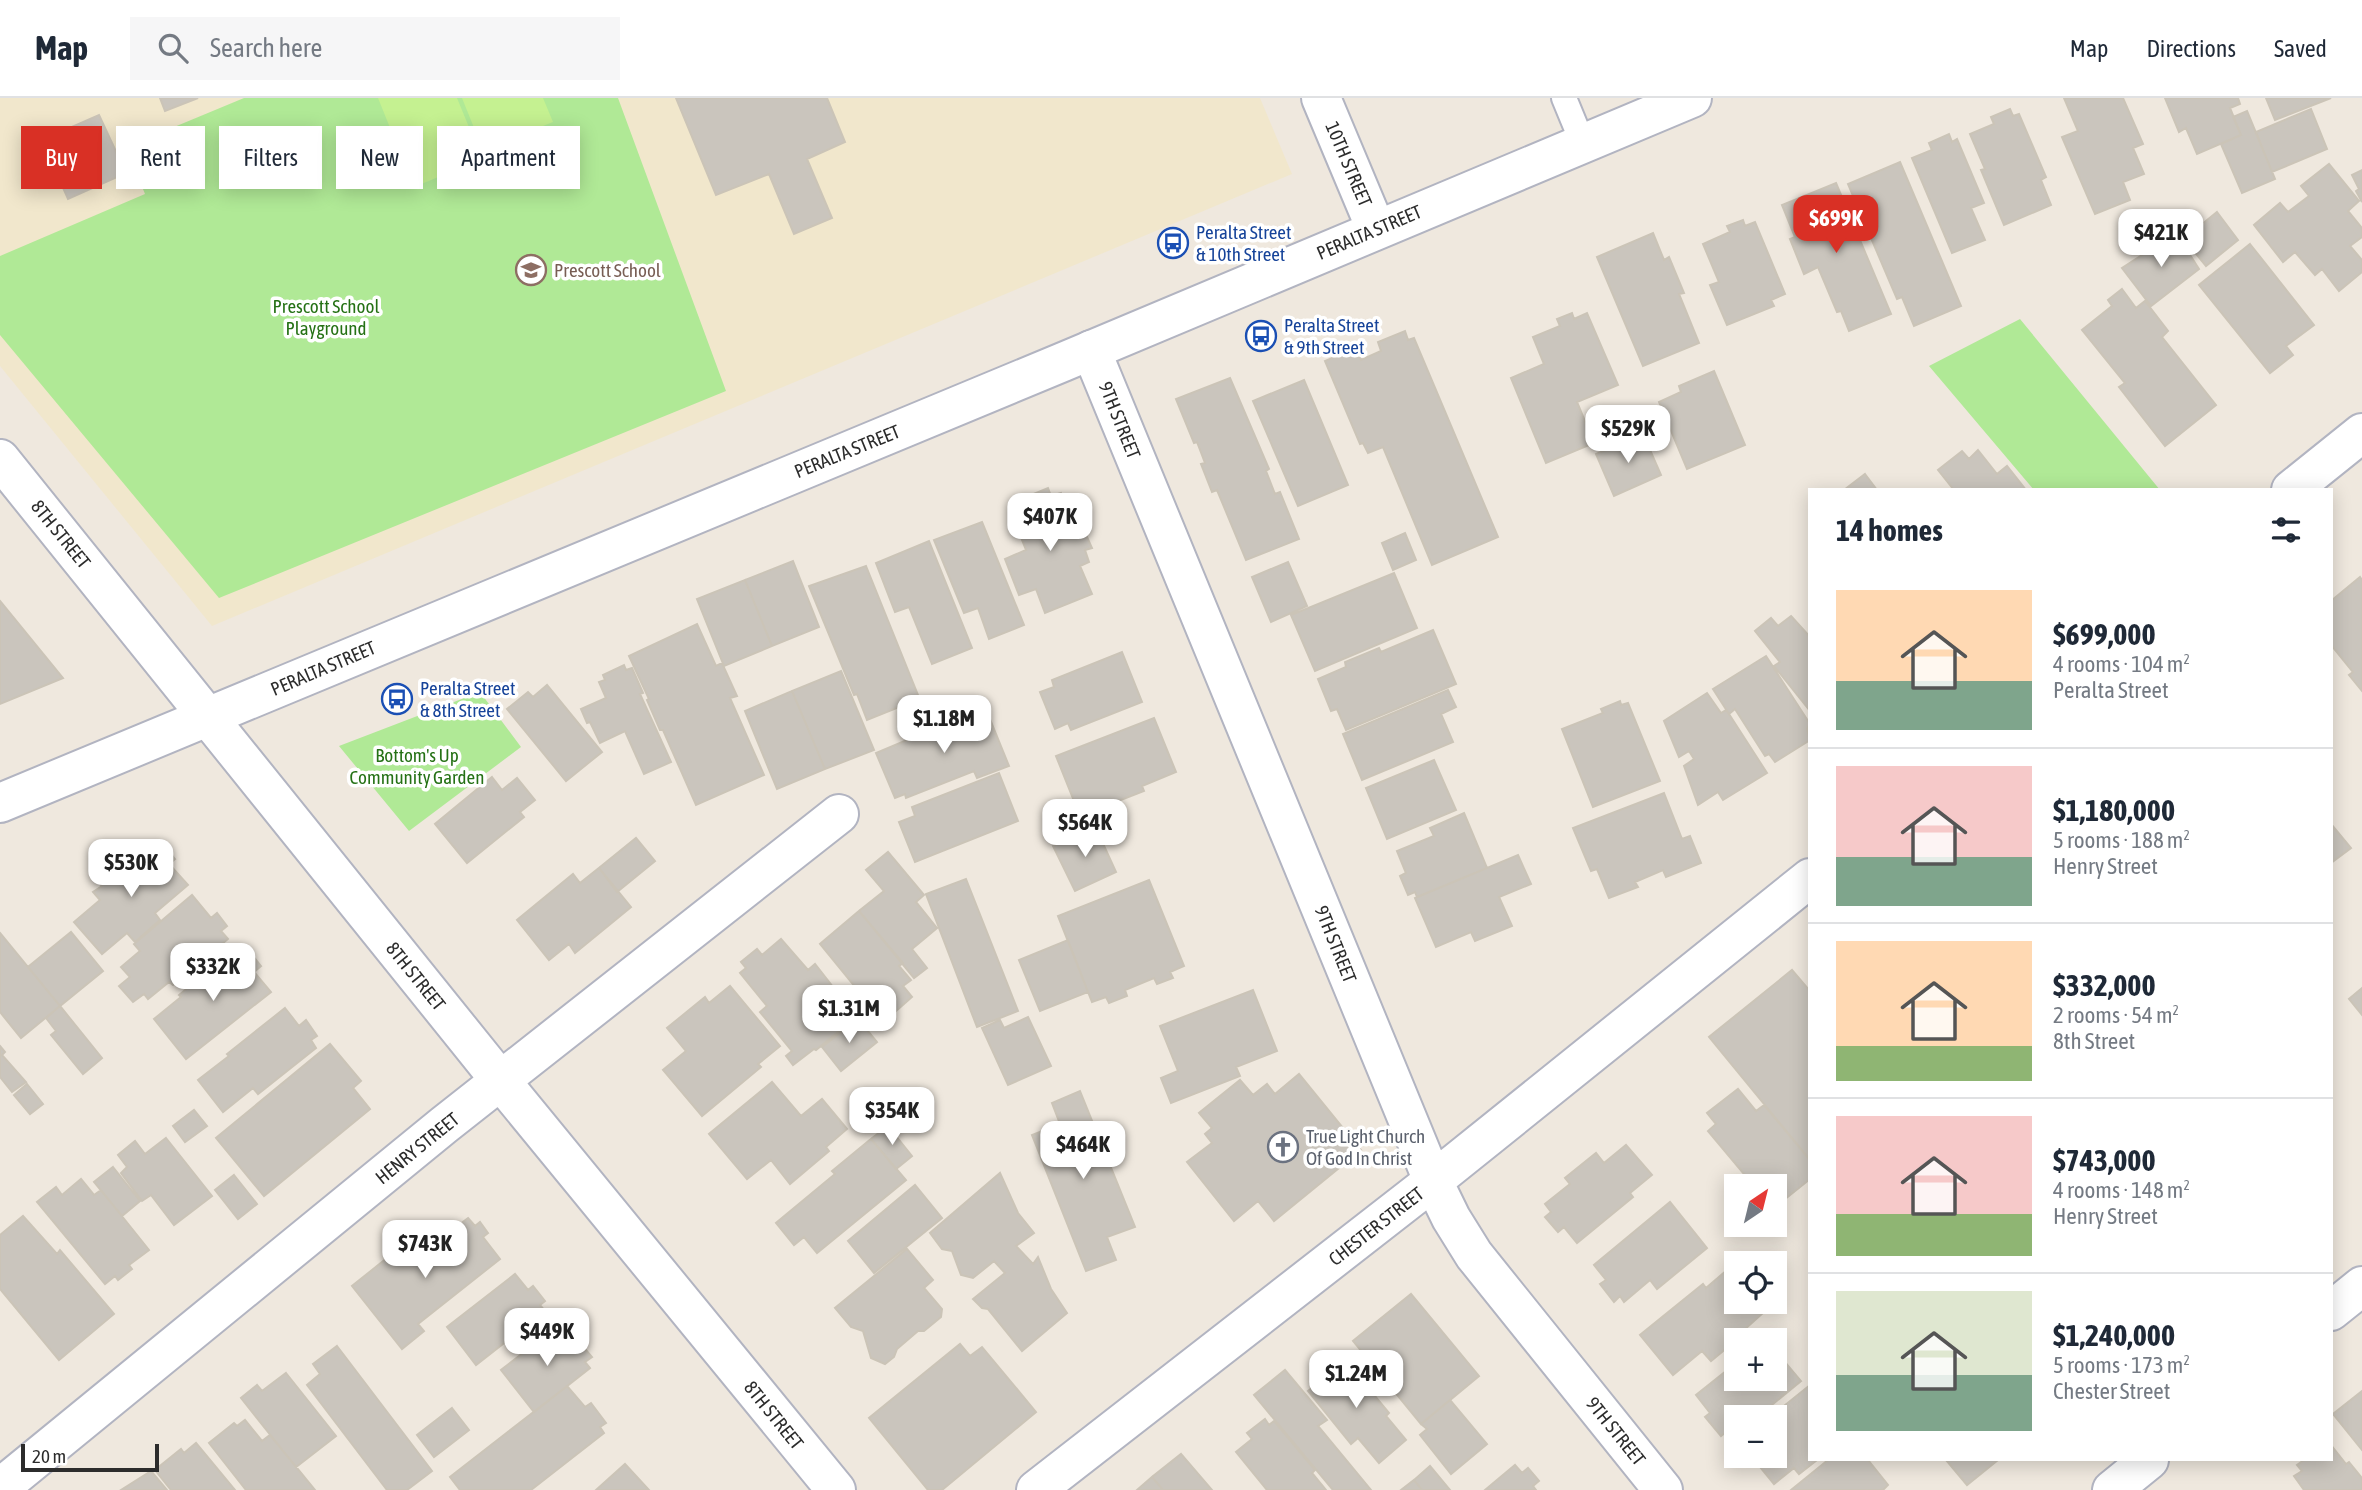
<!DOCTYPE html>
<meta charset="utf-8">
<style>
body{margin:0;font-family:"Asap Condensed",sans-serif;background:#f6f6f7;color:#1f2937;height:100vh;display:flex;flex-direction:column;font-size:26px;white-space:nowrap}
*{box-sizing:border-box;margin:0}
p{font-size:23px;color:#747a83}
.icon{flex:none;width:38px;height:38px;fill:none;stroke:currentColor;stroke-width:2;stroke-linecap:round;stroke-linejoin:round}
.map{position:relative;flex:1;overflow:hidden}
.details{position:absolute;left:1808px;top:390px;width:525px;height:973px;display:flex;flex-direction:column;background:#fff;border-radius:0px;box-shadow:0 4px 18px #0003}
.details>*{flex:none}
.guide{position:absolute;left:21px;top:28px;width:665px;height:63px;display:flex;gap:14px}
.needle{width:46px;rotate:35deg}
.buttons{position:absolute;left:1724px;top:1076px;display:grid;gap:14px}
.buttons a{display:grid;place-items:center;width:63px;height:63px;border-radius:0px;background:#fff;box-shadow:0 4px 18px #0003;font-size:35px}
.scale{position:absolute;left:21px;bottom:18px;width:138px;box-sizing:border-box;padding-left:7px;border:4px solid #2c2c2c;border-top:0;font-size:19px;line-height:24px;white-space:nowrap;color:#2c2c2c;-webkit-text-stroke:5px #fff;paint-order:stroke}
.price{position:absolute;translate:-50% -60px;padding:0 16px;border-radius:14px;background:#fff;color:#222;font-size:23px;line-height:46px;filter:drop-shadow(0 2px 4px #0008)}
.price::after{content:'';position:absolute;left:50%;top:42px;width:21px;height:16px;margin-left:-10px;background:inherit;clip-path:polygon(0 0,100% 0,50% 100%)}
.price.selected{background:#d93025;color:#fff}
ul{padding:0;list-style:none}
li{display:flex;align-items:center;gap:21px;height:175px;padding:0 28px}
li+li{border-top:2px solid #e0e1e3}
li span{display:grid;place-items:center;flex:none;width:196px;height:140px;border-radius:0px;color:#555}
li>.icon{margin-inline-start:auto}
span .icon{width:84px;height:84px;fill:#fffc;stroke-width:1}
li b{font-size:30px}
h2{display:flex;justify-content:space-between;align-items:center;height:84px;padding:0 28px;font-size:30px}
.tag{padding:0 24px;border-radius:0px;background:#fff;box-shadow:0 4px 18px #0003;font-size:24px;line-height:63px}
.tag.selected{background:#d93025;color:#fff}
header{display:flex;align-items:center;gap:42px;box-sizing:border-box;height:98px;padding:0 35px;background:#fff;border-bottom:2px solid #e0e1e3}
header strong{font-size:33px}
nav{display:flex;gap:38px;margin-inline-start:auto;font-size:24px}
.search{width:490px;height:63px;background:#f6f6f7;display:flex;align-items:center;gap:18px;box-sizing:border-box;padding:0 24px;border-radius:0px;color:#747a83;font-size:26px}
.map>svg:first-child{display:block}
.education{fill:#f1e7cc}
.green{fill:#b0e996}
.pitch{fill:#c5f191}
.building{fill:#cac5bd;stroke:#cbc4b7;stroke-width:2}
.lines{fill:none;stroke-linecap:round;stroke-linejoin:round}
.lane-casing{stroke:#b2b4c1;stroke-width:28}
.street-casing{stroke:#b2b4c1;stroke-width:42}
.secondary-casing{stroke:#b2b4c1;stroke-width:42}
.lane{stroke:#fff;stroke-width:24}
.street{stroke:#fff;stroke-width:38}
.secondary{stroke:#fff;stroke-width:38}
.labels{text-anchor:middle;stroke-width:7;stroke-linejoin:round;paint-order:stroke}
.street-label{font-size:19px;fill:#2c2c2c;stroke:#fff}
.transit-label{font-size:19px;fill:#164399;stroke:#fff;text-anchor:start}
.education-label{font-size:19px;fill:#785e54;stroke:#fff;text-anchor:start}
.park-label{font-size:19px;fill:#257115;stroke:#fff}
.worship-label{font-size:19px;fill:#5b616d;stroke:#fff;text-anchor:start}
</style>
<header>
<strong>Map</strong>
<div class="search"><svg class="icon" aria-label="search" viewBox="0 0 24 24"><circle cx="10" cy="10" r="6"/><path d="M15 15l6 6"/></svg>Search here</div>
<nav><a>Map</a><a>Directions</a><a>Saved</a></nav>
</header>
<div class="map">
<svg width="2362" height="1392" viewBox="0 0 2362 1392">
<rect width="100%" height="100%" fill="#efe8de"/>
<path class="education" d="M0,0H1260L1292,76L212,528L0,268Z"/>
<path class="green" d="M244,0H618L726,293L219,500L0,237V158L145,96L126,49Z
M2020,221L2160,392H2034L1929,268Z
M480,594L521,649L409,733L339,648Z"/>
<path class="pitch" d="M378,0H457L482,61L414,89Z
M462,0H543L553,24L483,52Z"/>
<path class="building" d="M160,0H198L165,13Z
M676,0H827L845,44L807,61L832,120L794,136L769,76L716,97Z
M2064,0H2123L2143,46L2133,50L2144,76L2123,84L2130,102L2095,116L2062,39L2078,33Z
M2165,0H2238L2240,6L2230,10L2241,37L2197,56L2186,30L2179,34Z
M2266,0H2331L2275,22Z
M2010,11L2013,18L2019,16L2046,79L2041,82L2051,107L2004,127L1981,72L1985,71L1970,36L1994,26L1991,19Z
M2311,11L2327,51L2272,74L2256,34Z
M2247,13L2275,81L2242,95L2221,46L2241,37L2233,19Z
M99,17L126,75L68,101L42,42Z
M1949,36L1952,44L1957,41L1984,105L1971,110L1985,142L1952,155L1912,60L1932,52L1929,45Z
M1900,64L1961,208L1914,228L1902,199L1897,201L1848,86Z
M2329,66L2359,103L2348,113L2362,130V139L2350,148L2362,162V174L2339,193L2322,171L2315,177L2295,154L2283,164L2254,127L2280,105L2288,114L2309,98L2301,88Z
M2362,72V104L2356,93L2359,91L2352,77Z
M1836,85L1891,216L1849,233L1841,213L1837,214L1818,169L1804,176L1790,141L1795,139L1782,107Z
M2217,114L2238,142L2206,168L2184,141Z
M1743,122L1745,128L1755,124L1785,196L1771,202L1774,208L1727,227L1710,187L1719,184L1703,146L1730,134L1727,128Z
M1653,135L1664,162L1669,159L1684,195L1679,196L1699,245L1643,268L1597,159Z
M2176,135L2199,171L2151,208L2122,170Z
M2250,146L2314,227L2286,248L2293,257L2270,275L2199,187Z
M2122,191L2136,210L2145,203L2168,233L2162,239L2216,307L2165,348L2119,289L2125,285L2082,232L2112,208L2108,202Z
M1572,215L1574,221L1587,215L1618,287L1577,304L1594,345L1546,365L1511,280L1544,266L1533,239L1560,228L1557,221Z
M1405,233L1408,242L1414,240L1498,439L1432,467L1383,349L1368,355L1363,345L1360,346L1325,263L1356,250L1361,262L1381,253L1378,244Z
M1714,273L1745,347L1687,371L1659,304L1681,294L1679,288Z
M1230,280L1269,371L1266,373L1275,396L1280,394L1299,441L1246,462L1217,392L1212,394L1201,366L1205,365L1197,344L1194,345L1176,301Z
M1304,282L1348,387L1298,408L1253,303Z
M1643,336L1661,377L1614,398L1596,356Z
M1978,352L1997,376L2007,368L2026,392H1954L1938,372L1962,353L1969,361Z
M1865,376L1877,392H1844Z
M1048,390L1051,398L1061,395L1078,435L1084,432L1092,450L1085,452L1089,464L1080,468L1092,496L1045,515L1036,491L1019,497L1005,461L1026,452L1011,414L1035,405L1031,397Z
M982,424L1024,527L989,541L978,510L964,515L934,442Z
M1405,435L1416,462L1393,472L1382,445Z
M929,443L972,550L932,566L909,509L895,514L876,465Z
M793,463L819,529L772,548L745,482Z
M1288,464L1307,508L1271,524L1252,479Z
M866,468L926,617L906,625L899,609L867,622L857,596L854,597L809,488Z
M1394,475L1417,530L1315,573L1291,517Z
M2360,479L2362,482V593L2349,577L2353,574L2331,547V503Z
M745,482L772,548L724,568L697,501Z
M0,503L63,580L0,606Z
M1791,518L1810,539V613L1774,568L1780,564L1755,533L1771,520L1778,528Z
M697,526L716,568L722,565L737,598L730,600L764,677L696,707L663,632H660L647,602L649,601L629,558Z
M1433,532L1456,586L1346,632L1337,611L1331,613L1318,581L1346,569L1345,564L1379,550L1381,554Z
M1122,554L1142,604L1071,632L1068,625L1055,631L1040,594L1054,589L1052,582Z
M1766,558L1810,626L1807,631L1810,642L1775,664L1769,656L1765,658L1735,611L1729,616L1713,591Z
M624,567L626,572L632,570L643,595L640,596L671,664L644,676L625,633L600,645L590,624L587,625L581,611L606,600L599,584L605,582L603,577Z
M841,573L874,652L825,671L792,593Z
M547,587L602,654L566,683L507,611L528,594L533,599Z
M1448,592L1456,609L1441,616L1453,644L1362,682L1343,636Z
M792,593L825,671L777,691L745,613Z
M1707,595L1721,615L1726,612L1729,616L1767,675L1723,702L1718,694L1698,707L1684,668L1694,661L1689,653L1679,659L1664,623Z
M1620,603L1621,607L1628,605L1660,683L1593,709L1562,631L1603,615L1601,611Z
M985,609L1009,668L977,680L974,673L906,700L905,696L895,700L876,655Z
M1154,620L1176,674L1142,688L1144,693L1080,718L1056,658Z
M1434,662L1456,712L1387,741L1366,690Z
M999,675L1018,723L915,764L899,724L915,718L912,709Z
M492,679L502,692L517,680L535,702L520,714L524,719L467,765L435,726Z
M1664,695L1682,741L1690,738L1701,765L1666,779L1663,772L1635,784L1638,789L1609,800L1597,771L1591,773L1573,730Z
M1464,715L1487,770L1417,799L1415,794L1408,797L1400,778L1406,775L1397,753L1434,738L1430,730Z
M2331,726L2351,750L2331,765Z
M1095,728L1116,774L1075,793L1053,748Z
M636,740L655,763L617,794L599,770Z
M151,745L159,754L165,749L175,761L169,766L188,787L155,815L160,822L135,844L127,835L102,856L74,824L100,802L93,794L102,788L97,783L113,768L117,774Z
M888,754L924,797L916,804L937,830L912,851L927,870L914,880L859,813L884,793L866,772Z
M1518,757L1531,786L1499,799L1512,828L1475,843L1471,834L1436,849L1415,800Z
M599,770L631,809L575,855L569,846L549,862L517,822L573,776L580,785Z
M966,781L1018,913L977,929L926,796Z
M1149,782L1184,868L1170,874L1173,880L1157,886L1154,880L1125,892L1127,898L1109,905L1106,899L1092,904L1058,818Z
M192,797L211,820L217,815L227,828L221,833L228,841L193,870L197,875L182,887L178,882L173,887L169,884L148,901L144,896L133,904L119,888L130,879L121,869L140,853L134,846Z
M859,813L903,865L899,868L911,882L903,888L912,899L896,913L883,897L870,907L820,846Z
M71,834L103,873L60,908L28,869Z
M0,835L60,908L21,940L0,914Z
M781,841L808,872L815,866L837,894L830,900L850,924L816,952L814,951L793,967L786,958L792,953L760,914L767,908L740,875L746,870L741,864L757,851L762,857Z
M1068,842L1088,894L1040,913L1019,862Z
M235,851L242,859L249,853L261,868L254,874L271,894L186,961L154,921L181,899L179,897Z
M1792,872L1810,893V1062L1709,939Z
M730,888L780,948L758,966L761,969L702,1018L663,972L686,953L667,930L705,899L709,905Z
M2362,890V917L2349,901Z
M1253,892L1277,953L1236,969L1240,978L1171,1005L1161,980L1178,973L1160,928Z
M60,908L102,960L83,976L51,937L56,933L46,920Z
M285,910L299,928L306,922L317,938L311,942L316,950L258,996L253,990L223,1014L198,982L229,958L227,956Z
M1028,919L1051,968L1008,987L982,930L1000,922L1004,930Z
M858,921L877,944L841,973L822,949Z
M330,946L361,983L353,990L370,1011L264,1098L216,1040Z
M0,948L5,954L2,957L26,984L12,994L0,979Z
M1299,976L1361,1052L1274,1123L1258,1103L1234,1123L1187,1064L1212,1045L1205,1036L1212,1030L1199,1015L1240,982L1253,997L1267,986L1275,996Z
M772,984L801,1018L822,1001L847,1031L826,1049L829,1053L790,1086L771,1062L747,1081L709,1036Z
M27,986L43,1006L30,1016L14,997Z
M1738,991L1756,1013L1764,1007L1810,1062V1081L1774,1110V1088H1754L1708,1033L1716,1026L1707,1015Z
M1080,993L1135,1129L1107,1139L1116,1162L1086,1173L1032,1037L1060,1026L1052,1005Z
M194,1012L207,1028L185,1044L173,1028Z
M888,1028L912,1058L896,1071L871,1041Z
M166,1040L212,1098L174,1127L151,1097L142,1103L121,1075L127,1069L118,1057L135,1043L145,1056Z
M871,1041L906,1082L817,1155L804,1139L794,1147L776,1125L835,1076L832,1073Z
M1626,1047L1652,1077L1630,1095L1633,1099L1577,1145L1564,1129L1558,1134L1545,1119L1551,1114L1545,1106L1570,1086L1565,1080L1596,1055L1604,1065Z
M113,1069L140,1103L122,1118L94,1084Z
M1000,1075L1018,1115L1034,1135L1016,1148L1033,1166L1038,1159L1051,1191L1067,1215L1022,1253L988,1211L982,1210L973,1201L1005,1175L994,1163L973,1180L961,1177L952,1153L942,1151L930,1135Z
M234,1077L257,1106L238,1121L215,1092Z
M81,1081L94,1097L101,1092L149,1152L129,1167L132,1171L118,1182L115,1178L105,1186L37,1104L56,1089L62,1097Z
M915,1087L942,1120L874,1175L848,1143Z
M1670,1104L1707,1150L1657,1191L1650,1182L1624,1204L1620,1198L1614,1204L1600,1186L1606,1182L1594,1167Z
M23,1118L57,1156L60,1152L114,1216L59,1262L0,1191V1137Z
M468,1120L475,1128L480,1124L488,1135L483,1139L500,1161L418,1226L424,1233L402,1251L352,1188L397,1152L409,1166L424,1154L420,1148L430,1139L435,1145Z
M907,1151L933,1182L924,1190L942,1211L941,1219L924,1233H918L897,1251L894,1259L885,1266L871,1260L863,1233L851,1229L835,1210Z
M1727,1172L1736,1183V1204H1754L1763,1215L1744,1232L1746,1234L1711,1263L1702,1253L1673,1277L1640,1237L1703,1186L1706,1190Z
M515,1176L528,1192L533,1188L545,1203L540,1207L545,1213L476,1267L447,1229Z
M1411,1196L1479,1278L1421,1326L1353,1243Z
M558,1228L574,1248L579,1244L592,1259L585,1264L590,1270L534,1314L501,1272Z
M960,1246L970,1258L982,1249L1036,1314L942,1392H928L869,1320Z
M337,1248L432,1373L407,1392H387L307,1287L320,1276L313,1266Z
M1774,1251L1801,1283L1756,1320H1736V1336L1731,1340L1726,1334L1721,1338L1705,1319L1710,1315L1696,1297L1736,1265V1281H1774Z
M1336,1262L1340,1267L1345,1262L1389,1315L1386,1318L1406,1342L1379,1365L1358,1340L1351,1346L1308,1293L1324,1281L1319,1276Z
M1285,1272L1327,1322L1318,1328L1371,1392H1333L1254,1297Z
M286,1275L336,1338L296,1369L241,1300L257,1287L262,1293Z
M1810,1287V1362H1817L1799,1376L1794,1370L1774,1386L1751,1358H1774V1320H1769Z
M567,1288L585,1309L591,1305L606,1325L600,1329L604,1335L531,1392H460L450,1379Z
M2362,1293V1352L2333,1316Z
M1450,1302L1487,1346L1451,1376L1420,1337L1427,1331L1421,1326Z
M452,1310L469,1332L434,1359L417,1337Z
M1265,1321L1269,1327L1274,1323L1315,1372L1312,1375L1326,1392H1267L1236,1354L1252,1341L1247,1335Z
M245,1322L262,1343L270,1337L315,1392H246L209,1345L234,1325L237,1328Z
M196,1345L235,1392H171L155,1372L181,1351L184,1355Z
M2331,1347L2346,1366L2349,1364L2362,1380V1392H2304L2294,1378L2302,1373L2297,1367L2304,1362H2331Z
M1181,1356L1212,1392H1163L1152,1379Z
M1828,1362H1868L1888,1387L1883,1392H1791Z
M1946,1362H1998L1967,1387Z
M625,1366L649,1392H596Z
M1515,1367L1522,1375L1528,1370L1539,1383L1533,1388L1536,1392H1485Z
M1430,1368L1450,1392H1422L1414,1382Z
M151,1373L167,1392H121Z
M1152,1379L1163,1392H1137Z
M1414,1382L1422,1392H1401Z"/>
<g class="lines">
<g class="lane-casing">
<path id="lane" d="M1564,0L1583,46"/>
</g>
<g class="street-casing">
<path id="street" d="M1321,0L1376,131
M1091,252L1433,1083L1451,1120L1474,1157L1663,1392
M0,361L500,982L836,1392
M2291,392L2362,335
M2331,1213L2362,1188
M0,1390L444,1027L839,716
M1036,1392L1433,1083L1810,780
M2112,1392L2149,1362"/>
</g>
<g class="secondary-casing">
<path id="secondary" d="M0,705L1063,264L1692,0"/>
</g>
<use href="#lane" class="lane"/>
<use href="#street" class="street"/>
<use href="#secondary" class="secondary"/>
</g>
<defs>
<g id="bus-ring" transform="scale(1.575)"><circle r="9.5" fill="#fff" stroke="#1a4fb4" stroke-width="1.5"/><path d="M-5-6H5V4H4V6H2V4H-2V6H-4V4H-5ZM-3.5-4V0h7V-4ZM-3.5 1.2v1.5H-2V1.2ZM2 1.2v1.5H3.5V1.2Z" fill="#1a4fb4"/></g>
<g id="school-ring" transform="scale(1.575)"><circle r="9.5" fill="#fff" stroke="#8d6e63" stroke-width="1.5"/><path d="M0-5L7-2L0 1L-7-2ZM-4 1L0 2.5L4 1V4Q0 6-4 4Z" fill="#8d6e63"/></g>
<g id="church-ring" transform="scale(1.575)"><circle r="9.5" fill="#fff" stroke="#6b7280" stroke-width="1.5"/><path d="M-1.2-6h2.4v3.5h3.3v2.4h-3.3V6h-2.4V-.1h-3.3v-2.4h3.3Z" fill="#6b7280"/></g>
</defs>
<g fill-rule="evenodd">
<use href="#bus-ring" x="1173" y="145"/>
<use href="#school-ring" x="531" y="172"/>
<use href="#bus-ring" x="1261" y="238"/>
<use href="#bus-ring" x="397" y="601"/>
<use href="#church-ring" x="1283" y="1049"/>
</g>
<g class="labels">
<g class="street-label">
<text transform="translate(1349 66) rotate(67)" y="7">10TH STREET</text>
<text transform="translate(1369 134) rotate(-23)" y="7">PERALTA STREET</text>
<text transform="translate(1120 322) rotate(68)" y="7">9TH STREET</text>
<text transform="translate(847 353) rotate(-22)" y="7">PERALTA STREET</text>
<text transform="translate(61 436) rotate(51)" y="7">8TH STREET</text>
<text transform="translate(323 570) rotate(-23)" y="7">PERALTA STREET</text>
<text transform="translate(1336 846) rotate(68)" y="7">9TH STREET</text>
<text transform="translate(416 878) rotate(51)" y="7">8TH STREET</text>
<text transform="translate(417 1050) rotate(-39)" y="7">HENRY STREET</text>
<text transform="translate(1376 1128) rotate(-38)" y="7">CHESTER STREET</text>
<text transform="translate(774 1317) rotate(51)" y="7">8TH STREET</text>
<text transform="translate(1616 1333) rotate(51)" y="7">9TH STREET</text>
</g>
<g class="transit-label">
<text x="1196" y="141">Peralta Street<tspan x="1196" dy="22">&amp; 10th Street</tspan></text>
<text x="1284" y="234">Peralta Street<tspan x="1284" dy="22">&amp; 9th Street</tspan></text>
<text x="420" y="597">Peralta Street<tspan x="420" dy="22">&amp; 8th Street</tspan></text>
</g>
<g class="education-label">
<text x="554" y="179">Prescott School</text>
</g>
<g class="park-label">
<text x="326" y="215">Prescott School<tspan x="326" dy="22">Playground</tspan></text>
<text x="417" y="664">Bottom's Up<tspan x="417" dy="22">Community Garden</tspan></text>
</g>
<g class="worship-label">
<text x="1306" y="1045">True Light Church<tspan x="1306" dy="22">Of God In Christ</tspan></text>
</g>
</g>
</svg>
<div class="buttons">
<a><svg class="needle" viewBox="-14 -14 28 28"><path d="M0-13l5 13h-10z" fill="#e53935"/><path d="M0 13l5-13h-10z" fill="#747a83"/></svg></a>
<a><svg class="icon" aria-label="locate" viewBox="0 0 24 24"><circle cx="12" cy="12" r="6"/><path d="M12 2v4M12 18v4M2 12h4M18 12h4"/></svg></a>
<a>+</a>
<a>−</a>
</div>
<div class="scale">20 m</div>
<b class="price selected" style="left:1836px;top:157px">$699K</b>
<b class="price" style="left:2161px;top:171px">$421K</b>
<b class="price" style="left:1628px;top:367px">$529K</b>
<b class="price" style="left:1050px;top:455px">$407K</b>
<b class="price" style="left:944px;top:657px">$1.18M</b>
<b class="price" style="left:1085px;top:761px">$564K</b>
<b class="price" style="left:131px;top:801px">$530K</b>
<b class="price" style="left:213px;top:905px">$332K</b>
<b class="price" style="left:849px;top:947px">$1.31M</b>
<b class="price" style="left:892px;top:1049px">$354K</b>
<b class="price" style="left:1083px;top:1083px">$464K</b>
<b class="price" style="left:425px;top:1182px">$743K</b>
<b class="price" style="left:547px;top:1270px">$449K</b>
<b class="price" style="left:1356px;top:1312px">$1.24M</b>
<div class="guide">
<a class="tag selected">Buy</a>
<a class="tag">Rent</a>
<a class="tag">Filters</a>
<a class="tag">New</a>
<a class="tag">Apartment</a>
</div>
<section class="details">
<h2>14 homes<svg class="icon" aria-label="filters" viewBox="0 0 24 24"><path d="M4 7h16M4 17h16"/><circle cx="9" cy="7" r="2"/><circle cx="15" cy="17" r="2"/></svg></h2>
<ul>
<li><span style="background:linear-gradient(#ffd9b3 65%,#7fa58c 0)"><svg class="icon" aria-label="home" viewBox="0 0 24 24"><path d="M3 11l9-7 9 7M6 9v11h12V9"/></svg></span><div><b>$699,000</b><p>4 rooms · 104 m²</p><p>Peralta Street</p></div></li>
<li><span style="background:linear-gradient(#f6c9c9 65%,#7fa58c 0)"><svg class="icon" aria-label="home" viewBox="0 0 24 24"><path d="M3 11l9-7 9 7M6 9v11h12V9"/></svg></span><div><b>$1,180,000</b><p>5 rooms · 188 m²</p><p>Henry Street</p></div></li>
<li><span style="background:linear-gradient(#ffd9b3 75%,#8fb573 0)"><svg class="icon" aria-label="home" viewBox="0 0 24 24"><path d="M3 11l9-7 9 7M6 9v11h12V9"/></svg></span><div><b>$332,000</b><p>2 rooms · 54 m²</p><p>8th Street</p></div></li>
<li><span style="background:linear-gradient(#f6c9c9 70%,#8fb573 0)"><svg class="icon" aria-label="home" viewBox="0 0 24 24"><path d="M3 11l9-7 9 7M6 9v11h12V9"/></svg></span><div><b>$743,000</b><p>4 rooms · 148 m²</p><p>Henry Street</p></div></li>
<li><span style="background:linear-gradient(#dfe7d0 60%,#7fa58c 0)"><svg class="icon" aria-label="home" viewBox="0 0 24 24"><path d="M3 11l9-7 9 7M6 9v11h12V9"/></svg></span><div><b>$1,240,000</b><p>5 rooms · 173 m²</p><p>Chester Street</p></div></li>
</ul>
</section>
</div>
